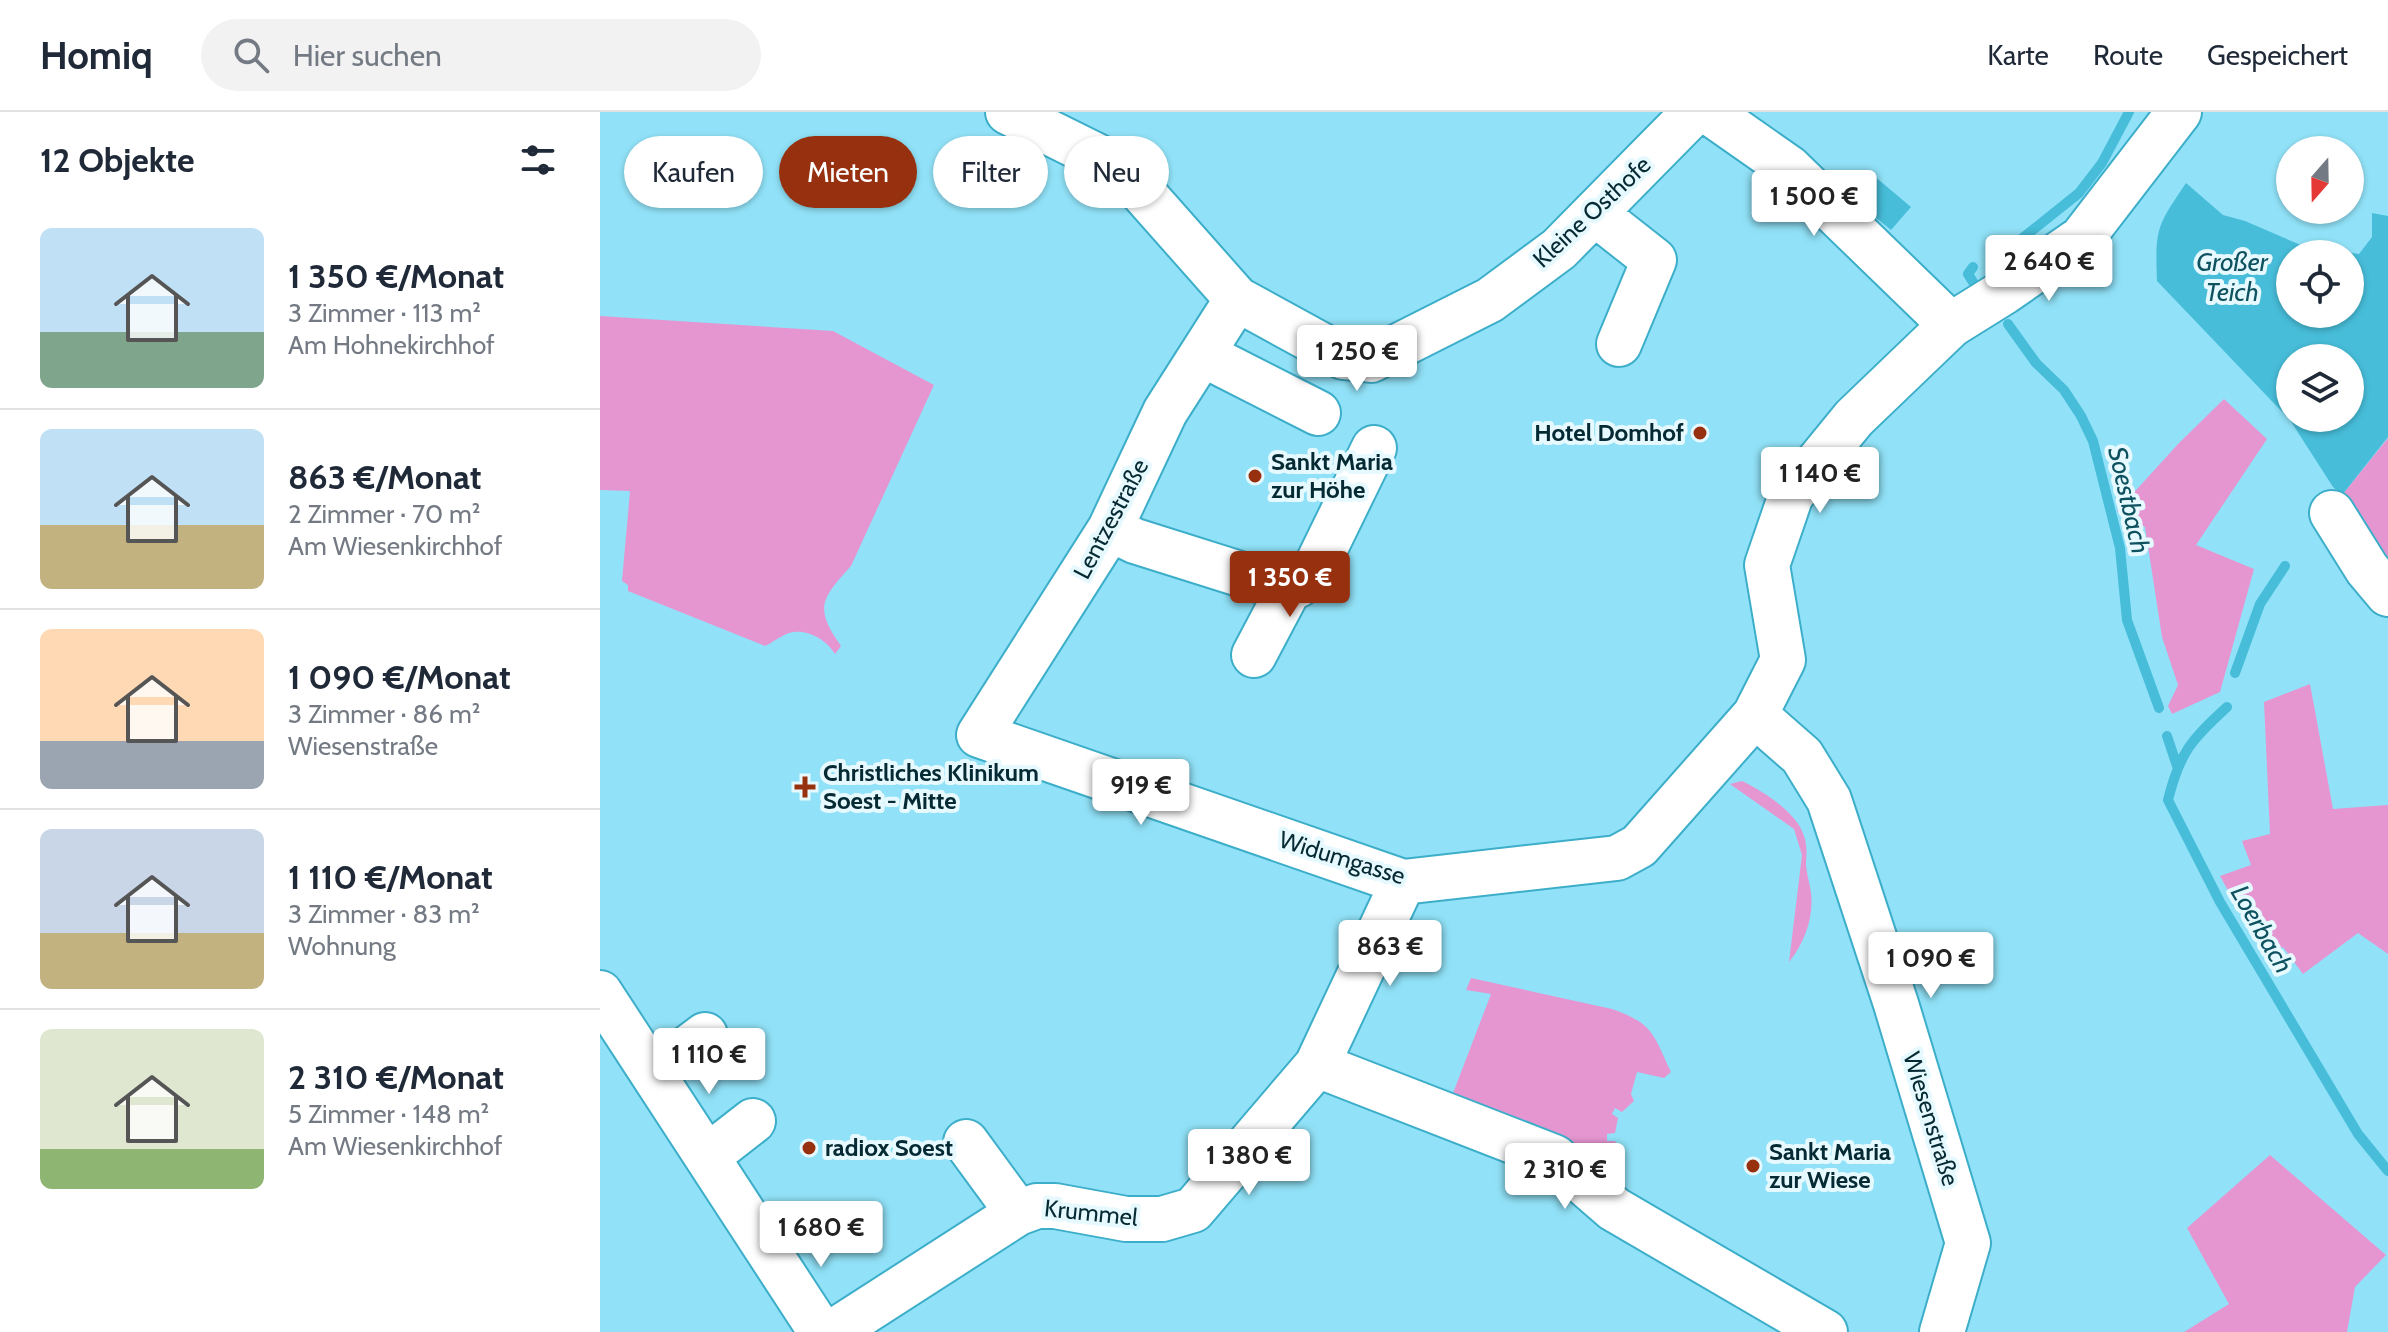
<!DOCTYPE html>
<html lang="de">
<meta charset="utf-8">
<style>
body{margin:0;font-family:Cabin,sans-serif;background:#f2f2f3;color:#1f2937;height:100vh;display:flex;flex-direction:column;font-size:30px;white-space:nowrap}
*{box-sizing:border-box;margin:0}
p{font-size:26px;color:#747a83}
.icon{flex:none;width:44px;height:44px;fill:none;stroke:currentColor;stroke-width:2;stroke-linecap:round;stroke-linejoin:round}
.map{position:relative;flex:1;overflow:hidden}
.drawer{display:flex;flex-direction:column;background:#fff;width:600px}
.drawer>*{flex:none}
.banner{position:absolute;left:24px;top:24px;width:760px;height:72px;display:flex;gap:16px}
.needle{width:52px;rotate:200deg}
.controls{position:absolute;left:1676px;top:24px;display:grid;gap:16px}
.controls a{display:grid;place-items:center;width:88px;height:88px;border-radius:50%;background:#fff;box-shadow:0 2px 6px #0004;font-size:40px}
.price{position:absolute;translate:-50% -68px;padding:0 18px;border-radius:8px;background:#fff;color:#222;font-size:26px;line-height:52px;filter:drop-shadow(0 2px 4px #0008)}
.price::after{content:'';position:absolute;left:50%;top:48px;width:24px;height:18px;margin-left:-12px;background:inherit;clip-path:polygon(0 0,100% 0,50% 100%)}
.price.selected{background:#97300f;color:#fff}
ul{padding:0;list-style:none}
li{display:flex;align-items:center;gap:24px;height:200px;padding:0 40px}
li+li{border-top:2px solid #e0e1e3}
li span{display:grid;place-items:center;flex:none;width:224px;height:160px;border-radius:12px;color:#555}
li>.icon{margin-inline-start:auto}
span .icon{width:96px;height:96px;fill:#fffc;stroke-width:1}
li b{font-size:34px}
h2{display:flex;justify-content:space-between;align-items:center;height:96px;padding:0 40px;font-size:34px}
.tag{padding:0 28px;border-radius:36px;background:#fff;box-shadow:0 2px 6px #0004;font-size:28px;line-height:72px}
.tag.selected{background:#97300f;color:#fff}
header{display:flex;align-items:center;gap:48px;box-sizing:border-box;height:112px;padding:0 40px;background:#fff;border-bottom:2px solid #e0e1e3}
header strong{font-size:38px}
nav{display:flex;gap:44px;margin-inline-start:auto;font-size:28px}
.search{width:560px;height:72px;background:#f2f2f3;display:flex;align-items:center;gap:20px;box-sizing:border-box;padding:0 28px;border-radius:44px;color:#747a83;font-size:30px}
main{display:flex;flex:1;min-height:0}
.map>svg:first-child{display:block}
.green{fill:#e596d1}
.water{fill:#47bdd9;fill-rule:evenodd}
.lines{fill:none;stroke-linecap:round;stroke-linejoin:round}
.stream{stroke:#47bdd9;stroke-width:10}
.minor-casing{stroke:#3daec9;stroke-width:48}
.minor{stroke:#fff;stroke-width:44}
.poi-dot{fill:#97300f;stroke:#e6f9fe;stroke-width:3}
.labels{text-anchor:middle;stroke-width:8;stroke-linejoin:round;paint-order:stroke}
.street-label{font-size:24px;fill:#062a33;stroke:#e6f9fe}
.poi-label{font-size:24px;font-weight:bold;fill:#062a33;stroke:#e6f9fe;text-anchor:start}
.water-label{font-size:26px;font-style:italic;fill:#0e5260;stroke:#e6f9fe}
</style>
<header>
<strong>Homiq</strong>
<div class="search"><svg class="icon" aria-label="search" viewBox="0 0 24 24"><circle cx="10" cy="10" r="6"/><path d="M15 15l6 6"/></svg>Hier suchen</div>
<nav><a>Karte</a><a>Route</a><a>Gespeichert</a></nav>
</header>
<main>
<section class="drawer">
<h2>12 Objekte<svg class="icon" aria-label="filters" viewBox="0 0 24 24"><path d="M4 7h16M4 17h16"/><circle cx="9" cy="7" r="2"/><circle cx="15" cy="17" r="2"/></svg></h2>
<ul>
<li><span style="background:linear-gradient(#bfe0f5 65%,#7fa58c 0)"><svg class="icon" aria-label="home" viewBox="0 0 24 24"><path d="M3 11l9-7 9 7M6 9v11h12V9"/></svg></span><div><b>1 350 €/Monat</b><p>3 Zimmer · 113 m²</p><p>Am Hohnekirchhof</p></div></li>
<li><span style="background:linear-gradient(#bfe0f5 60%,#c2b280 0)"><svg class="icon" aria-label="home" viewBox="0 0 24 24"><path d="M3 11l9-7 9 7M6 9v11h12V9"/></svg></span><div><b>863 €/Monat</b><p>2 Zimmer · 70 m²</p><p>Am Wiesenkirchhof</p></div></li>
<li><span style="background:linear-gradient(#ffd9b3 70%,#9aa5b1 0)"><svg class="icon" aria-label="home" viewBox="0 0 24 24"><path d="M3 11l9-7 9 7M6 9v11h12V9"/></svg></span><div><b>1 090 €/Monat</b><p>3 Zimmer · 86 m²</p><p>Wiesenstraße</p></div></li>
<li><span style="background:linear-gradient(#c9d6e8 65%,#c2b280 0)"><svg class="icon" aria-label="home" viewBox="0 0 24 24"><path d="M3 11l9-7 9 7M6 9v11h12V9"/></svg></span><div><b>1 110 €/Monat</b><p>3 Zimmer · 83 m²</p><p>Wohnung</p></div></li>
<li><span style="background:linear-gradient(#dfe7d0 75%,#8fb573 0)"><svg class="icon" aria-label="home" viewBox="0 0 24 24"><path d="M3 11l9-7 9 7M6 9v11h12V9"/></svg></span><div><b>2 310 €/Monat</b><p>5 Zimmer · 148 m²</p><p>Am Wiesenkirchhof</p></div></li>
</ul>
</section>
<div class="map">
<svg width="1788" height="1220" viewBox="0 0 1788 1220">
<rect width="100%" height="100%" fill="#91e2f8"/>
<path class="green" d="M0,204L233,219L334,273L251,454C221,487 214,496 241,534L235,542C226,527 206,516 189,521C180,524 172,531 165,534L28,479V473L22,469L30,379L0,378Z
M1624,287L1667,327L1596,433L1654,457L1620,580L1572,602L1568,594L1578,573L1562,525L1545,415L1517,399L1579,331Z
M1788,326V468L1738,388Z
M1710,572L1733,697L1788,693V842L1758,821L1703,862L1683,835L1664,843L1620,764L1651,753L1642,729L1670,722L1664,590Z
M1142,669C1162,679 1188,695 1200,715C1207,728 1207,737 1206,751C1206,760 1210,772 1211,781C1214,806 1204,832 1189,850L1202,743L1194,717L1130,672Z
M871,866L1012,897C1054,912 1053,922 1071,960L1064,966L1037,960L1031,982L1034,989L1022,1000L1015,996L1012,1002L1018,1006L1015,1021L1007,1022V1029H1015L1022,1043L1016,1049L1021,1054L1018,1084L850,989L891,882L866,878Z
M1670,1043L1786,1143L1755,1175L1747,1220H1584L1629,1192L1587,1116Z"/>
<path class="water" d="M1267,58L1311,95L1291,118L1246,81Z
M1586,71L1623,103L1645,109L1703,134L1759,142L1772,125V101L1788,104V325L1742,383L1733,375L1690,308L1557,169C1555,116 1557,114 1586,71ZM1690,142H1750V202H1690ZM1690,246H1750V306H1690Z"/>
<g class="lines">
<path class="stream" d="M1399,145L1479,81L1502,51L1529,0
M1373,170L1368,162L1373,155
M1408,212L1436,251L1464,278L1481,304L1493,329L1520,436L1527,508L1559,596
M1635,561L1660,492L1685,454
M1627,595C1591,628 1580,640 1568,688L1620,790L1758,1022L1788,1059
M1567,624L1577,654"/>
<g class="minor-casing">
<path id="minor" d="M408,0L521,56L637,187L743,245L771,248L890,188L959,137L1094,0
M1109,0L1189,56L1351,213
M997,99L1007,111L1054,148L1019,232
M637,187L565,300L510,417L379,623L803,770L1017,746L1039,734L1155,603L1183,548L1167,453L1191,383L1254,306L1351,213L1404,180L1482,126L1579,0
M602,242L718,301
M1732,401L1767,457L1788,482
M510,417L535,429L678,474L698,473L712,463L774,336
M654,543L691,473
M1155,603L1202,644L1229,688L1296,892L1368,1131L1342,1220
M0,881L221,1220
M717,953L954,1045L1014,1097L1225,1220
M53,962L105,923
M366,1030L418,1101
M108,1044L153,1009
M233,1220L418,1101L437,1094H455L526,1107H562L593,1098L717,953L803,770"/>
</g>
<use href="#minor" class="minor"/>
</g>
<g class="poi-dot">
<circle cx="1100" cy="321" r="8"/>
<circle cx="655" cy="364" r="8"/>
<path d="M201 663h8v8h8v8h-8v8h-8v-8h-8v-8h8z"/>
<circle cx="209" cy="1036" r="8"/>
<circle cx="1153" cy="1054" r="8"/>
</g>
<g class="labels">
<g class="street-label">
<text transform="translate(992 100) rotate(-43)" y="8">Kleine Osthofe</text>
<text transform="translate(511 407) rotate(-62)" y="8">Lentzestraße</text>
<text transform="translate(742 746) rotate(17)" y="8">Widumgasse</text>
<text transform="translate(1331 1007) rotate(73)" y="8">Wiesenstraße</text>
<text transform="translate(491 1101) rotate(6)" y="8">Krummel</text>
</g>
<g class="poi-label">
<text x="1084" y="329" text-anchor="end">Hotel Domhof</text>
<text x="671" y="358">Sankt Maria<tspan x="671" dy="28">zur Höhe</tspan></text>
<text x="223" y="669">Christliches Klinikum<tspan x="223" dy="28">Soest - Mitte</tspan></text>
<text x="225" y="1044">radiox Soest</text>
<text x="1169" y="1048">Sankt Maria<tspan x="1169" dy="28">zur Wiese</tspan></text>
</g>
<g class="water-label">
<text x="1632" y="159">Großer<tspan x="1632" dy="30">Teich</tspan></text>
<text transform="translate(1529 388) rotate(77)" y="9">Soestbach</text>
<text transform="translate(1662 817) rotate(60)" y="9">Loerbach</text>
</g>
</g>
</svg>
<div class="controls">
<a><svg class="needle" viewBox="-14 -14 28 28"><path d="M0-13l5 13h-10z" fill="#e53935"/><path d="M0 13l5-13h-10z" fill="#747a83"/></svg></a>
<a><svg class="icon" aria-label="locate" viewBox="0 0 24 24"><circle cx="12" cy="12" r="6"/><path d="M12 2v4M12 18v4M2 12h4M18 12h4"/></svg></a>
<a><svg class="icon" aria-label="layers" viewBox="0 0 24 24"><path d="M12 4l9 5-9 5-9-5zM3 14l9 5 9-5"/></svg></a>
</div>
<b class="price" style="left:1214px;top:126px">1 500 €</b>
<b class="price" style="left:1449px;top:191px">2 640 €</b>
<b class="price" style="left:757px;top:281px">1 250 €</b>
<b class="price" style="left:1220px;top:403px">1 140 €</b>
<b class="price selected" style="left:690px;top:507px">1 350 €</b>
<b class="price" style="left:541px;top:715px">919 €</b>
<b class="price" style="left:790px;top:876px">863 €</b>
<b class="price" style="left:1331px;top:888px">1 090 €</b>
<b class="price" style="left:109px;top:984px">1 110 €</b>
<b class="price" style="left:649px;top:1085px">1 380 €</b>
<b class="price" style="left:965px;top:1099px">2 310 €</b>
<b class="price" style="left:221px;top:1157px">1 680 €</b>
<div class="banner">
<a class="tag">Kaufen</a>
<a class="tag selected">Mieten</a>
<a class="tag">Filter</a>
<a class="tag">Neu</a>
</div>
</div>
</main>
